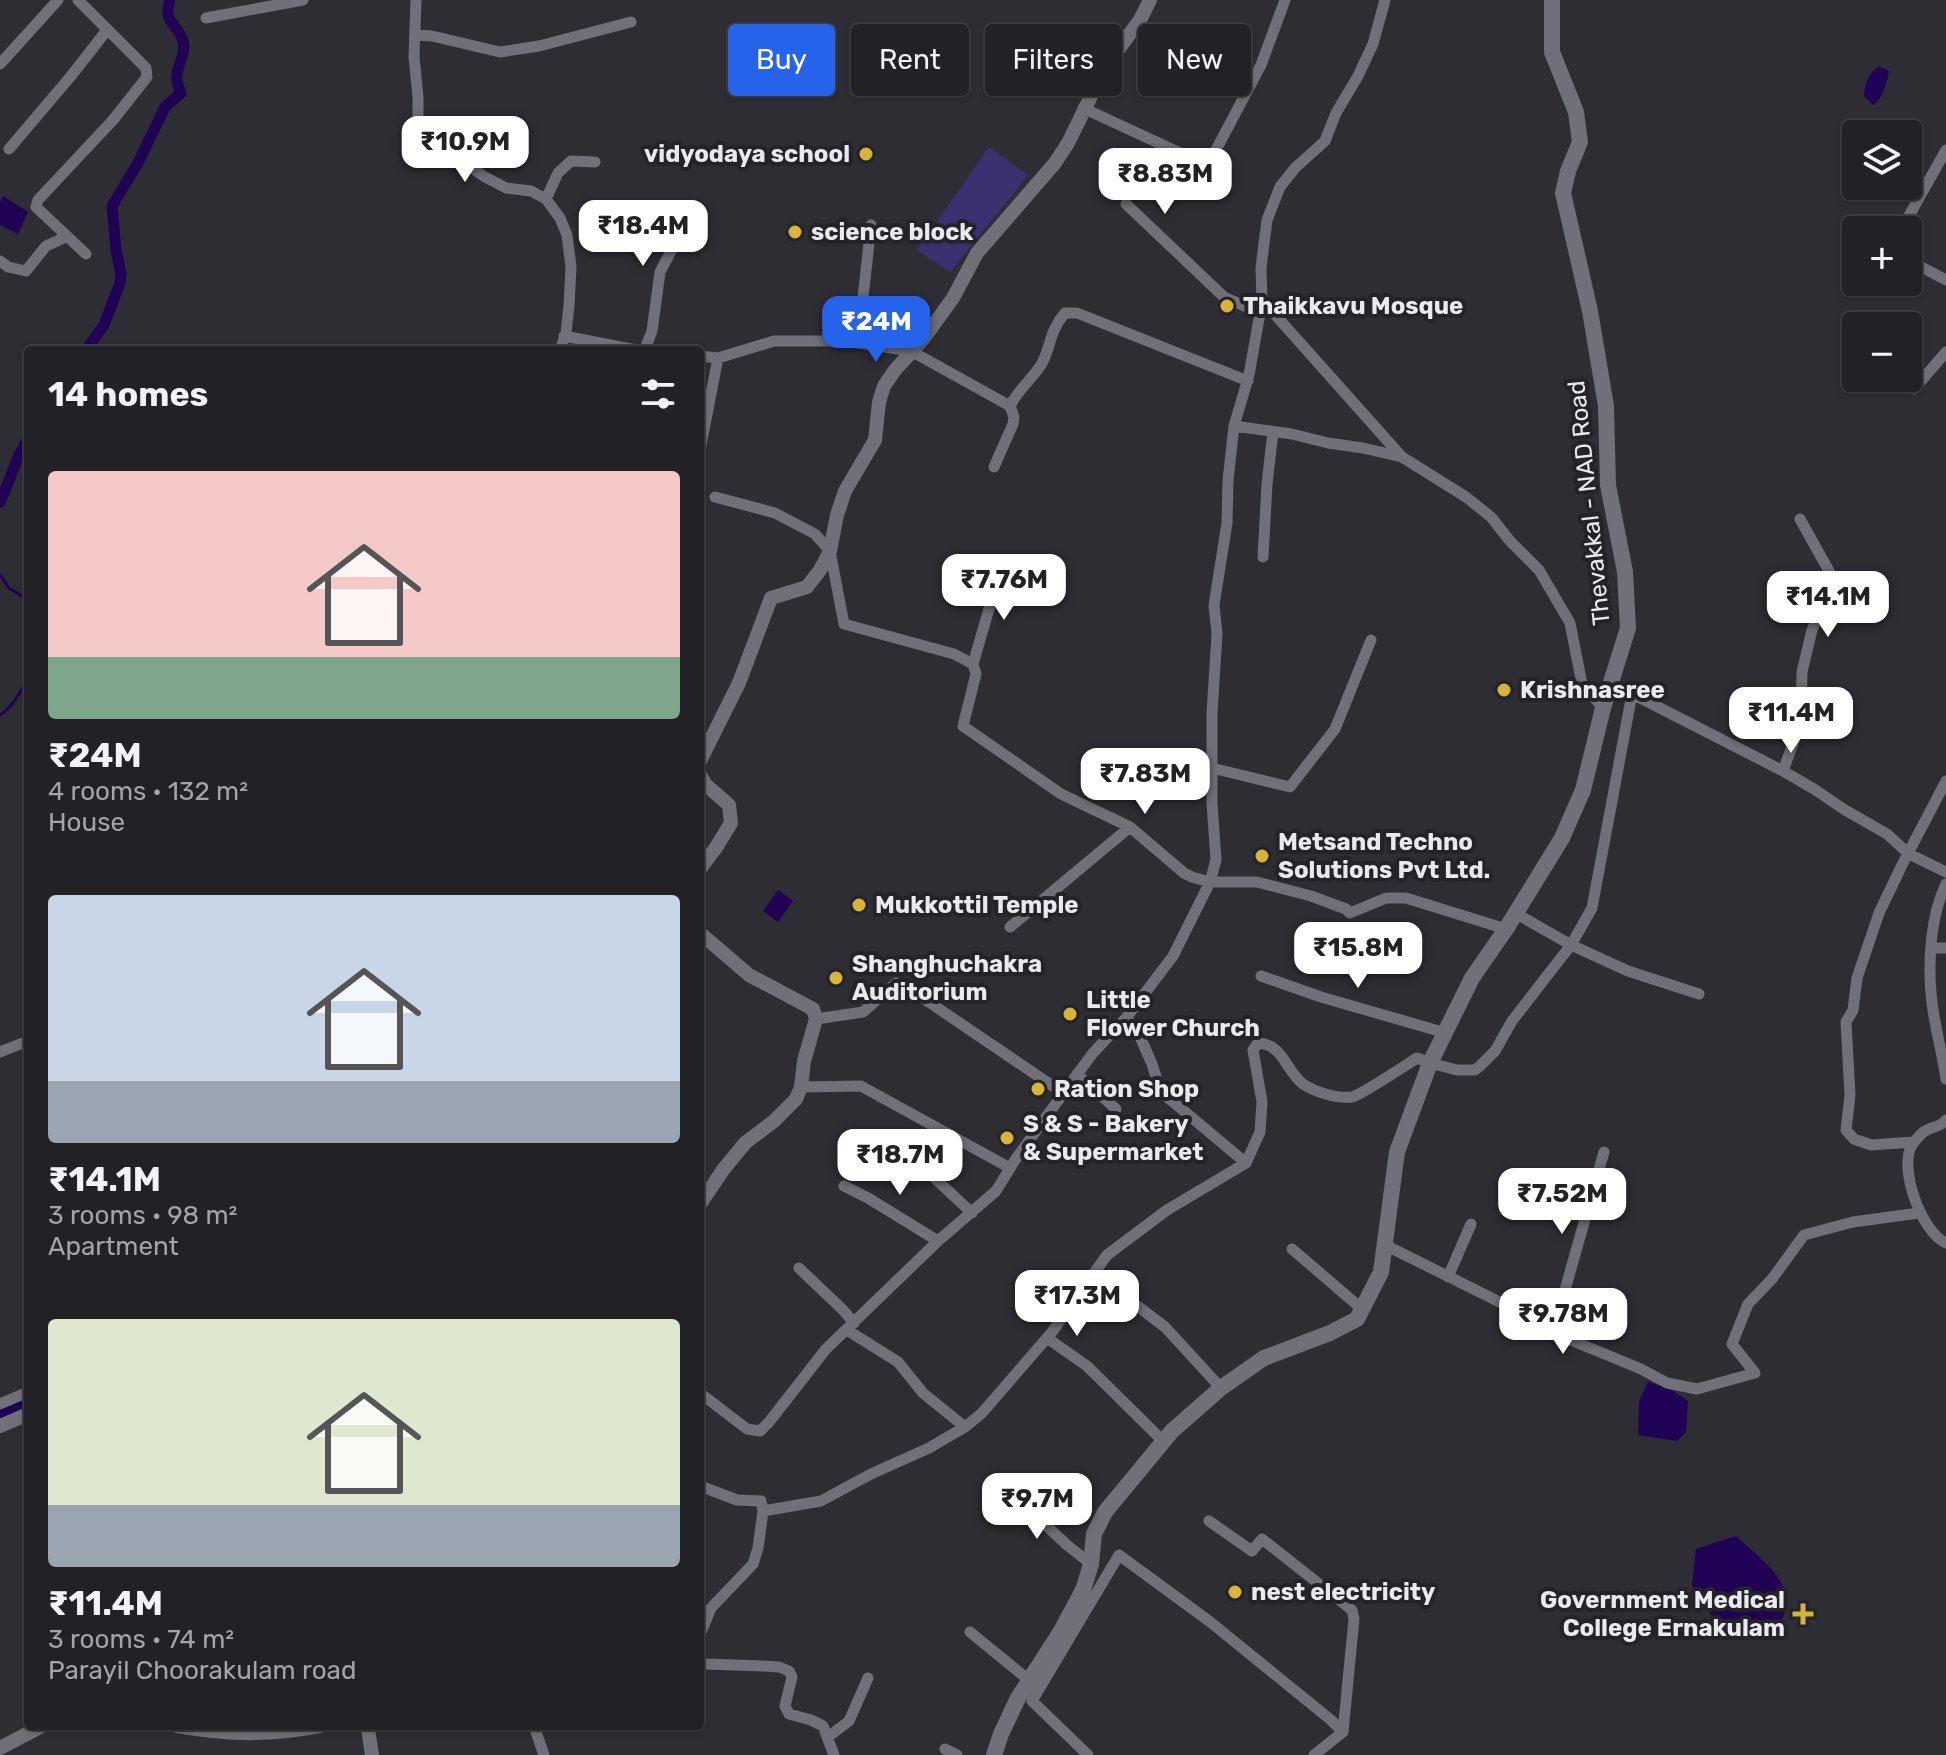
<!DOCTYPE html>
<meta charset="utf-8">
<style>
body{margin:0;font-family:Rubik,sans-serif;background:#2e2f32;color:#f1f3f6;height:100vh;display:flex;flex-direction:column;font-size:30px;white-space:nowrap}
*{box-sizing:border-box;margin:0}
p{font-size:26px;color:#a2a4a7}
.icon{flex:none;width:44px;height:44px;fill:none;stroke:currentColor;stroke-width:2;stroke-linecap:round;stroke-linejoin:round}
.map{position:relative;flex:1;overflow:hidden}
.panel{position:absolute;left:24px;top:346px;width:680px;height:1384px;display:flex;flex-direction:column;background:#222226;border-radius:8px;box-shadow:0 2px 6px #0004,0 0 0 2px #3f3f43}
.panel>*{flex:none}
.guide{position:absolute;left:728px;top:24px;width:760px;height:72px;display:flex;gap:16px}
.fabs{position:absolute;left:1842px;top:120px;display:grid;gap:16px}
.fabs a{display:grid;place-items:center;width:80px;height:80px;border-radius:8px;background:#222226;box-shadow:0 2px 6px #0004,0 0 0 2px #3f3f43;font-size:40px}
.price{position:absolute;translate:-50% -68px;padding:0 18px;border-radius:16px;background:#fff;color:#222;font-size:26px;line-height:52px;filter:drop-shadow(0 2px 4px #0008)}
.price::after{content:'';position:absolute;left:50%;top:48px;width:24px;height:18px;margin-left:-12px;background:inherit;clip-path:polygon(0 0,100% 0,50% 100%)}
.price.active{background:#2563eb;color:#fff}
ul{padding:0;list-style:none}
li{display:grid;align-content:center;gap:16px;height:424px;padding:0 24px}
li span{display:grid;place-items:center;height:248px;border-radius:8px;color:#555}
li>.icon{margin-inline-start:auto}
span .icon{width:144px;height:144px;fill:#fffc;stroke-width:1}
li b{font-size:34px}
h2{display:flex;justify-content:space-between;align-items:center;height:96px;padding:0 24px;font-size:34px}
.pill{padding:0 28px;border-radius:8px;background:#222226;box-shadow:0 2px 6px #0004,0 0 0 2px #3f3f43;font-size:28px;line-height:72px}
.pill.active{background:#2563eb;color:#fff}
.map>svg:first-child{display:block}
.green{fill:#3b3171}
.water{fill:#1f0255}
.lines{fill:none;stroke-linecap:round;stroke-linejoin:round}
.stream{stroke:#1f0255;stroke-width:3}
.canal{stroke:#1f0255;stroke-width:11}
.minor{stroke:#707078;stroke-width:11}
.tertiary{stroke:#707078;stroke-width:14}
.secondary{stroke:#707078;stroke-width:16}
.poi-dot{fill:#d8b434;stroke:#232329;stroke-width:3}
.labels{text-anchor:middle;stroke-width:8;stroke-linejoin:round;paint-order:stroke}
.poi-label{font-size:24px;font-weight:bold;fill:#eaeaee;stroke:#232329;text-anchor:start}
.street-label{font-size:24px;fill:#eaeaee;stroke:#232329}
</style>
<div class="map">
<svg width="1946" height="1755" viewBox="0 0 1946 1755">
<rect width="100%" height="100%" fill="#2d2d33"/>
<path class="green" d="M989,147L1028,175L950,272L917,250Z"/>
<path class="water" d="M1879,66L1889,71C1887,83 1883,98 1873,105L1864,96C1865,83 1868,74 1879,66Z
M3,196L28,212L18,234L0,225V202Z
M778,890L793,901L778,922L763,911Z
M1648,1382L1670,1389L1688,1401L1686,1432L1677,1441L1638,1435L1639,1402Z
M1736,1536C1755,1555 1792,1578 1786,1609C1784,1617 1778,1626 1775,1634L1715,1621L1692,1585L1696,1549Z"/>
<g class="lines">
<path class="stream" d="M0,575L9,588L28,600
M0,715C12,708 20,692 28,680"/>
<path class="canal" d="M86,350L104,325L120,283L121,274L116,250L112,206L138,163L165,107L181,93C180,88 177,85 177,80C175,67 187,55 183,41C178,23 162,23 170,0
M0,502C10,481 15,458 28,439
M0,1414L28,1402"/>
<path class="minor" d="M78,0L146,68L147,77L113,120L38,200L36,207L86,254
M416,0L414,57L418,97V123L425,136L485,177L506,188L531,191L546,199L560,218L567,235L571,267L569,306L566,333L560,350
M206,18L303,0
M416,35L432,36L500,52L539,46L631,22
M0,64L58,0
M1083,108L1178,152L1209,163L1261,65L1285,0
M9,149L71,76L107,30
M546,199L558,173L571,161L595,162
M1126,204L1224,297L1260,313
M1901,230L1946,150
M1908,260L1946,280
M0,261L8,267L26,271L46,246L66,237
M1262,300L1402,457
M564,336L636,350
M858,343L871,225
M640,350L645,349L652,331L660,272L690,215
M700,356L718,358L774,341H845L911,351L1010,406L1014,417L1013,424L994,467
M1914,389L1946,352
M1010,406C1018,390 1031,380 1041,365C1051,348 1049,331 1065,313H1077L1248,381
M1234,426L1292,434L1328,443L1363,448L1402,457L1466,497L1491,517L1510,541L1539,570L1570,623L1582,684L1603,708
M700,450L718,358
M715,497L775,513L815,534L830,551L844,624L954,654L973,664L976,674L963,726L1061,794L1130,827L1184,873L1192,877L1210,882H1257L1311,896L1346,909L1350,913L1386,898H1406L1506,929
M1263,557L1267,484L1273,432
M973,664L1000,571
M1611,683L1783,771L1814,789L1845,810L1887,834L1909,854L1946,872
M1212,768L1290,787L1335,729L1371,640
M1783,771L1801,722L1802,672L1812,630L1834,580L1800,519
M1946,884C1931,915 1928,959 1931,993C1933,1022 1942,1050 1946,1079
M1515,913L1571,945L1628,971L1699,994
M1010,927L1130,827
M1931,948H1946
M1261,976L1321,997L1446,1033
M1126,1018L1138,1032L1152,1064L1157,1080L1166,1096L1246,1163
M816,1019L863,1012L896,983L917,994L1063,1093
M0,1052L28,1041
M1077,1074L1116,1109
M801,1087L861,1086L1010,1168
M1946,1120C1940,1128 1932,1126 1925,1131C1920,1134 1915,1141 1912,1145C1898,1168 1922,1233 1946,1243
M1914,1142L1871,1145L1854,1139L1846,1130L1850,1095L1846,1022L1853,1010L1857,978L1879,913L1902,865L1946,781
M928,1172L972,1213
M844,1186L868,1198L938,1241
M1385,1245L1554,1329L1561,1336L1641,1369L1667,1383L1697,1389L1755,1373L1732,1344L1748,1304L1772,1279L1804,1235L1853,1222L1919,1213
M1292,1249L1362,1309
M799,1268L843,1310L854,1323
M1094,1273L1165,1327L1221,1388
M1448,1277L1471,1224
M1554,1329L1604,1152
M847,1330L898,1362L923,1393L965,1427
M1047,1338L1087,1366L1164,1442
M700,1393L747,1429L760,1431L769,1422L826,1349L938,1241L996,1191L1015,1160L1070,1084L1093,1053L1126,1018L1173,956L1210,882L1216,860L1212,803V713L1217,634L1214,605L1227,523L1228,480L1234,426L1249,375L1260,313L1262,300L1261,268L1267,220L1280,187L1295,168L1325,141L1336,113L1358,76L1373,44L1385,0
M0,1404L28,1392
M700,1486L737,1500L761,1501L763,1511L758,1548L753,1564L711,1608L700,1635
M1007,1489L1067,1545L1091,1564
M763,1511L821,1501L871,1474L929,1448L965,1427L982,1413L1052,1332L1107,1255L1167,1210L1246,1163L1260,1132L1262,1102L1253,1050L1258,1043C1283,1044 1286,1071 1303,1084C1315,1092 1337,1099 1352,1097C1361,1095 1406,1065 1417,1058L1430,1063L1457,1070H1475L1480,1066L1495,1051L1512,1021L1571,945L1592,908L1632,694
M1209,1521L1252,1551L1262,1539L1352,1610L1354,1619L1343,1732
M970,1632L1030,1681
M700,1660L706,1664L763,1666L779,1667L789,1671L792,1677L785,1706L789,1714L811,1720L823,1726L834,1755
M534,1726L544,1755
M828,1737L849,1721L868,1678
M945,1749L957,1755
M1088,1755L1032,1701L1119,1555L1209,1621L1331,1720L1343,1732L1314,1755"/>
<path class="tertiary" d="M700,761L739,683L771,598L807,587L820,570L830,551L837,515L845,491L875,440L879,402L884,386L895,370L924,338L953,298L977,253L1055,163L1068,143L1097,84L1120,47L1140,20L1150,0
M700,775L706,785L729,805L731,823L717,846L700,869
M700,933L749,975L813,1009L816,1019L804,1061L801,1087L796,1099L774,1121L745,1143L723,1170L700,1204
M0,1426L28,1414
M177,1726C230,1735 266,1736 320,1726
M365,1726L368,1729L372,1755
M0,1748L42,1726"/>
<path class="secondary" d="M994,1755L1001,1734L1018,1698L1061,1631L1083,1590L1091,1564L1094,1534L1105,1512L1172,1431L1221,1388L1264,1358L1330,1333L1357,1319L1381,1272L1397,1152L1430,1063L1472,978L1506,929L1562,838L1583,790L1603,708L1628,628L1625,572L1608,485L1606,406L1590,311L1563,193L1568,171L1580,142L1576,112L1552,52V0"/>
</g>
<g class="poi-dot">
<circle cx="866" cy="154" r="8"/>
<circle cx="795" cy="232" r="8"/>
<circle cx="1227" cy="306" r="8"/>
<circle cx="1504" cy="690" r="8"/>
<circle cx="1262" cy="856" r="8"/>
<circle cx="859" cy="905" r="8"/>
<circle cx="836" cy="978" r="8"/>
<circle cx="1070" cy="1014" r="8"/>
<circle cx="1038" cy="1089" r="8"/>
<circle cx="1007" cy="1138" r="8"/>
<circle cx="1235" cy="1592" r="8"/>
<path d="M1799 1602h8v8h8v8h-8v8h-8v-8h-8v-8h8z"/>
</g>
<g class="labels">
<g class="poi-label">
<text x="850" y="162" text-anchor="end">vidyodaya school</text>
<text x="811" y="240">science block</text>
<text x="1243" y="314">Thaikkavu Mosque</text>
<text x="1520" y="698">Krishnasree</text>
<text x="1278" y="850">Metsand Techno<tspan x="1278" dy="28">Solutions Pvt Ltd.</tspan></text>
<text x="875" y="913">Mukkottil Temple</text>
<text x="852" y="972">Shanghuchakra<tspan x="852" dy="28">Auditorium</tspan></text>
<text x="1086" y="1008">Little<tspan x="1086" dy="28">Flower Church</tspan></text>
<text x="1054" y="1097">Ration Shop</text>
<text x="1023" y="1132">S &amp; S - Bakery<tspan x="1023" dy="28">&amp; Supermarket</tspan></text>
<text x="1251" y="1600">nest electricity</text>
<text x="1785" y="1608" text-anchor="end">Government Medical<tspan x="1785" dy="28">College Ernakulam</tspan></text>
</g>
<g class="street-label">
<text transform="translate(1589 503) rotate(-96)" y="8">Thevakkal - NAD Road</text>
</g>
</g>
</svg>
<div class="fabs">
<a><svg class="icon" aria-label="layers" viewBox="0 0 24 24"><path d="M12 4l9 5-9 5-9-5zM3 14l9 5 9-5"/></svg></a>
<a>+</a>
<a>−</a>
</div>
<b class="price" style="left:465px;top:184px">₹10.9M</b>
<b class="price" style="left:1165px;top:216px">₹8.83M</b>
<b class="price" style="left:643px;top:268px">₹18.4M</b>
<b class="price active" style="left:876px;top:364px">₹24M</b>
<b class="price" style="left:1004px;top:622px">₹7.76M</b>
<b class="price" style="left:1828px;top:639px">₹14.1M</b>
<b class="price" style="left:1791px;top:755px">₹11.4M</b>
<b class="price" style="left:1145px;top:816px">₹7.83M</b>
<b class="price" style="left:1358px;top:990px">₹15.8M</b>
<b class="price" style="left:900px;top:1197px">₹18.7M</b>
<b class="price" style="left:1562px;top:1236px">₹7.52M</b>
<b class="price" style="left:1077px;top:1338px">₹17.3M</b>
<b class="price" style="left:1563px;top:1356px">₹9.78M</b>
<b class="price" style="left:1037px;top:1541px">₹9.7M</b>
<div class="guide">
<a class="pill active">Buy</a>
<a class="pill">Rent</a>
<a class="pill">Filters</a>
<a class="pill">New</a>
</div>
<section class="panel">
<h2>14 homes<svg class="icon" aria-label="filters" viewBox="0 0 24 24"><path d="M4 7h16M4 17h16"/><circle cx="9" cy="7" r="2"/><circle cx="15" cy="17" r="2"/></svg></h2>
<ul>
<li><span style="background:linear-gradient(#f6c9c9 75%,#7fa58c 0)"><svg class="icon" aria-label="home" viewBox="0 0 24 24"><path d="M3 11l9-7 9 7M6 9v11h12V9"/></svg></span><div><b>₹24M</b><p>4 rooms · 132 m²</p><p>House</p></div></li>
<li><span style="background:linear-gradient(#c9d6e8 75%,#9aa5b1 0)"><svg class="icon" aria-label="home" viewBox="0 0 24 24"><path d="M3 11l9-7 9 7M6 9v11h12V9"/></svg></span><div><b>₹14.1M</b><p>3 rooms · 98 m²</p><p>Apartment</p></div></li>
<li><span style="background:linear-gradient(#dfe7d0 75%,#9aa5b1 0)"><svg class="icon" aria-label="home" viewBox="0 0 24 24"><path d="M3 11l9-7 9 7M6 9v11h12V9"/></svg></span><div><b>₹11.4M</b><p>3 rooms · 74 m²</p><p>Parayil Choorakulam road</p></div></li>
</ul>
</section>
</div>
